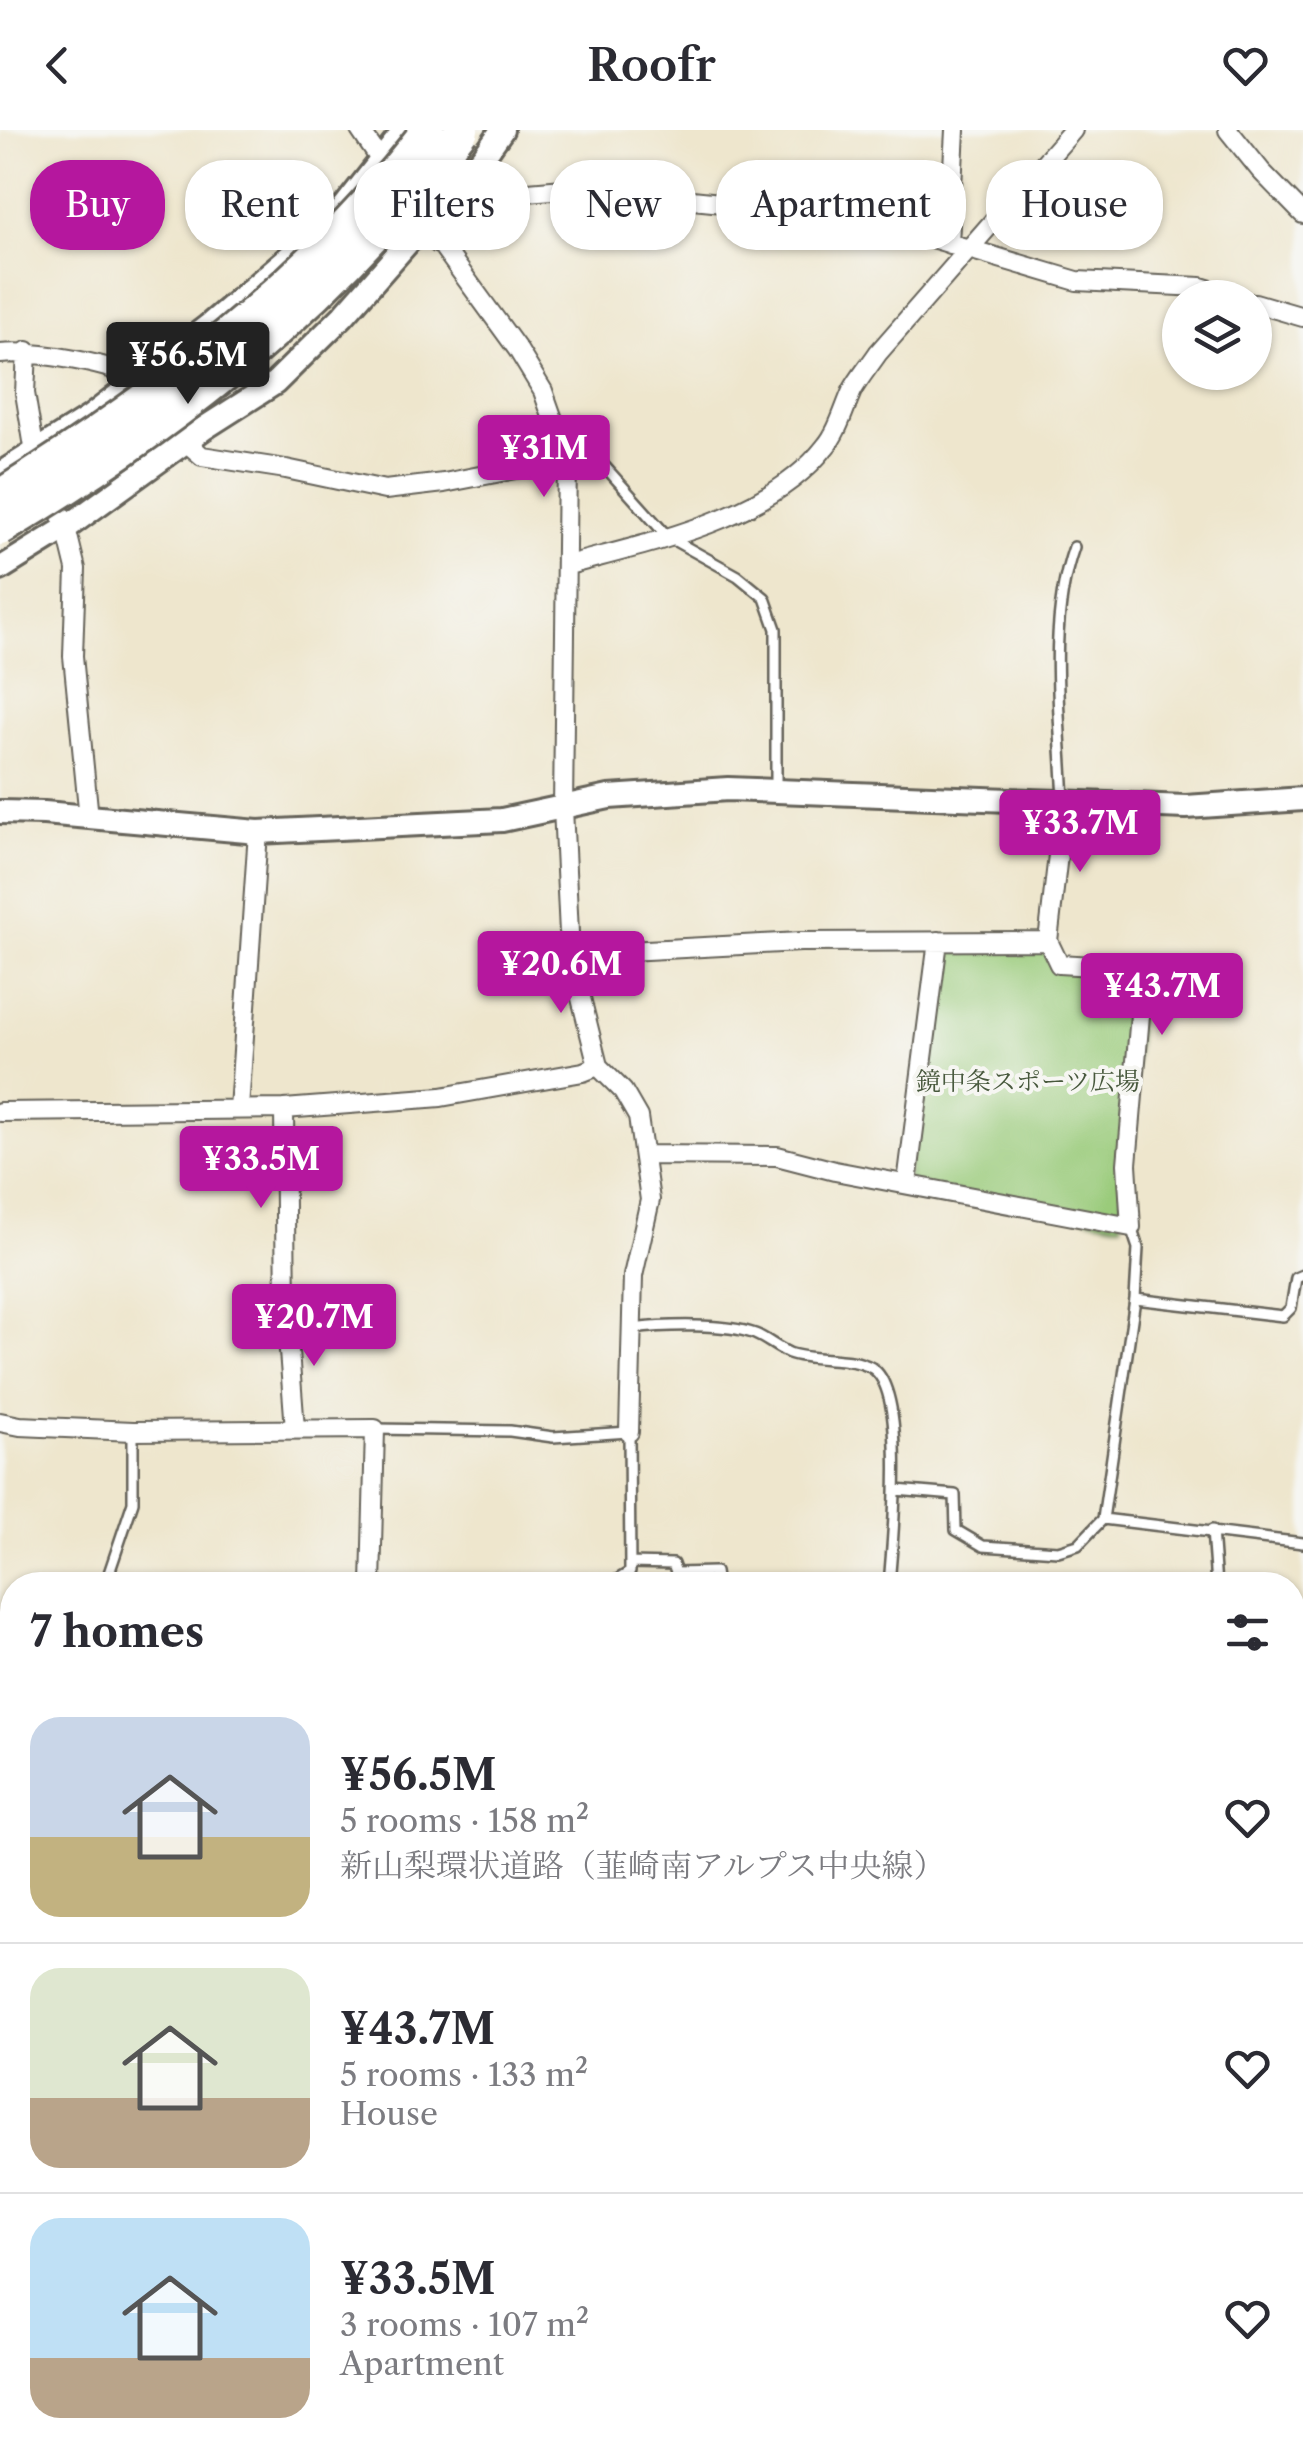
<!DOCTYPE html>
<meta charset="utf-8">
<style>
body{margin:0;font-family:"Libre Caslon Text","Noto Serif JP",serif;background:#f2f2f3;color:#2b2b33;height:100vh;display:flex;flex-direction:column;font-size:38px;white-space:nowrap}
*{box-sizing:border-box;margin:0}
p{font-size:32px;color:#7c7c81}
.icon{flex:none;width:55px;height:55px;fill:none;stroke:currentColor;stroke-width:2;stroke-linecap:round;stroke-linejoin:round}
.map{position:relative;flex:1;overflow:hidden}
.sheet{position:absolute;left:0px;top:1442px;width:1305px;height:892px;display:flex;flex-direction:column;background:#fff;border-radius:40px 40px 0 0;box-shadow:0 2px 8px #0004}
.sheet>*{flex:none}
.banner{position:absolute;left:30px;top:30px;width:1245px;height:90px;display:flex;gap:20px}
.fabs{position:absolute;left:1162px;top:150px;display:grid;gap:20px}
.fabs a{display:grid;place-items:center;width:110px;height:110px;border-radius:50%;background:#fff;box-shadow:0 2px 8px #0004;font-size:50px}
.price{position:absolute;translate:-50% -85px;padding:0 22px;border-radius:10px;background:#b5179e;color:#fff;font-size:32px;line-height:65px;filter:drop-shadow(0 2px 5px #0008)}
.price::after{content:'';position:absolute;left:50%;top:60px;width:30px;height:22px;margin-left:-15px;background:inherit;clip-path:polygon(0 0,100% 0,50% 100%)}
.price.current{background:#222;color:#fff}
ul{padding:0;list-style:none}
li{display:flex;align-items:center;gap:30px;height:250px;padding:0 30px}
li+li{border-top:2px solid #e1e1e2}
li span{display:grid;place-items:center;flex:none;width:280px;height:200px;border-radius:30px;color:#555}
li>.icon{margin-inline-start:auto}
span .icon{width:120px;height:120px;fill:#fffc;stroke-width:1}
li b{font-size:42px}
h2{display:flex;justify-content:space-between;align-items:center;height:120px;padding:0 30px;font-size:42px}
.pill{padding:0 35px;border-radius:40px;background:#fff;box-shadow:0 2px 8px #0004;font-size:35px;line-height:90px}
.pill.current{background:#b5179e;color:#fff}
header{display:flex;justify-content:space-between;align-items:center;height:130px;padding:0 30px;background:#fff;font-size:45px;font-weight:600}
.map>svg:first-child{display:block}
.park{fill:#9acb7a;stroke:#5b744b;stroke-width:2.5}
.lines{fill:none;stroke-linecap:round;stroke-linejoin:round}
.stream{stroke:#5bb9d9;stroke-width:6}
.service-casing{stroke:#66635a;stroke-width:14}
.minor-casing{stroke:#66635a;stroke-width:22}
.tertiary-casing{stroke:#66635a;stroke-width:28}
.service{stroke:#fff;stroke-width:9}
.minor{stroke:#fff;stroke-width:18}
.tertiary{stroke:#fff;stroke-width:22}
.motorway-bridge-casing{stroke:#66635a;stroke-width:38;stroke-linecap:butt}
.motorway-bridge{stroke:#fff;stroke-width:32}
.labels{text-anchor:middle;stroke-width:8;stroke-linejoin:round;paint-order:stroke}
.park-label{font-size:25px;fill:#48593d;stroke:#f6f6f2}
</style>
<header><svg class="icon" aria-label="back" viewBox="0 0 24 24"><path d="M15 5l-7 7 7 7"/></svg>Roofr<svg class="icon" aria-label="heart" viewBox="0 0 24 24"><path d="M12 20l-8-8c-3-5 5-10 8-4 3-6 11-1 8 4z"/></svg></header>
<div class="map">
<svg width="1303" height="2334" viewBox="0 0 1303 2334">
<rect width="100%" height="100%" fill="#f6f6f2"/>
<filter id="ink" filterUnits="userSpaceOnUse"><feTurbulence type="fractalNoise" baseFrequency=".01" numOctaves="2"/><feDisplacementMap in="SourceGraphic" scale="20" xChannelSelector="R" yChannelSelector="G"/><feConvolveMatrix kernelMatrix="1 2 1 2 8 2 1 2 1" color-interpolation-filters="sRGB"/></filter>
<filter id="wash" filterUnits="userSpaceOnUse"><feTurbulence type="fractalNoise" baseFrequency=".0048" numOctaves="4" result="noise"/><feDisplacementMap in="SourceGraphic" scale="40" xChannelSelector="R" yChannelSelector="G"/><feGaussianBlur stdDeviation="2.25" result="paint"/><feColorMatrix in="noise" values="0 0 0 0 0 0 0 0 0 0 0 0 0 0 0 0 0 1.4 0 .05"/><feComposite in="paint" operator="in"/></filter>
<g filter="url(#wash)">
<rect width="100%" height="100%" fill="#eee6cd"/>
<path class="park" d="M938,811H1048L1059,834L1144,839L1121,1095L907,1053Z"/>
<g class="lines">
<path class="stream" d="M1292,1917L1303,1931
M0,2027L12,2018"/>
</g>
</g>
<g filter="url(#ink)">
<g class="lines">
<g class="service-casing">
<path id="service" d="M567,329L590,320L668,407L738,446L765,468L776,499V657
M1064,673C1061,590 1046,497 1074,417
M1131,1097L1138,1118L1135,1169L1103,1389L1303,1413
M1135,1169L1283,1186L1291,1178L1296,1148L1303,1145
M633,1199C664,1195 726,1193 755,1204C767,1209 777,1218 789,1223C814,1232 849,1225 872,1238C909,1261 892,1414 889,1455
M375,1299L510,1301L553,1307L629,1302L630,1442L609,1455
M896,1360L955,1365L956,1400L983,1416L1058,1421L1078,1415L1103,1389
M1212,1400L1216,1455
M630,1433L673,1434L676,1443L715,1442L717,1455
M105,1455L133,1372V1302
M283,2322V2334
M446,2322L447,2334
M1132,2334L1136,2322"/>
</g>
<g class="minor-casing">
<path id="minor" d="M360,0L388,41
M1228,0L1261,41L1303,84
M403,62L518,220L543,261L567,329L563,678L570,824L598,936L623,961L638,987L650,1070L633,1146L629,1302
M438,114L479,66L576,58L829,84L891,96L1077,151L1201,157L1237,168
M949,114L955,0
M1255,173L1303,187
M27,221L25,263L36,329
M0,224C37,220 113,234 145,252
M168,279L186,312L202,326L286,339L385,360L444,353L567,329
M51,362L66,398L76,439L73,526L89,688
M568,435C652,412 769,389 825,317C838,302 844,279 852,261C859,248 870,235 878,223L1073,0
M570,824L801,812L1048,811
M239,979L258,702
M284,979L286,1182L295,1299
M0,982L284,979L441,967L583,942L598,936
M646,1025L777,1026L835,1041L1131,1097L1127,1034L1144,839L1059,834L1048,811L1064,673
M907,1053L938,811
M0,1292L20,1296L133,1301L375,1299L371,1455
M1292,1711L1303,1701
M0,2014L12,2005
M770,2322L771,2334"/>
</g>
<g class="tertiary-casing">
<path id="tertiary" d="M0,344L90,287L208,196L338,85L405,0
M0,439L66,398L203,299L275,253L343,186L483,27L502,0
M0,682L44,683L258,702L502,690L609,667L728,659L1186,677L1303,669
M1100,2334L1103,2322"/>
</g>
<use href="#service" class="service"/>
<use href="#minor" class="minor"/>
<use href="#tertiary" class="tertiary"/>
<g class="motorway-bridge-casing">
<path id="motorway-bridge" d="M0,366C161,265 312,152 428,0
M0,399C183,290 333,170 462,0"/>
</g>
<use href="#motorway-bridge" class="motorway-bridge"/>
</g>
</g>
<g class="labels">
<g class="park-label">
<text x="1028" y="960">鏡中条スポーツ広場</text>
</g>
</g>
</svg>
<div class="fabs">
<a><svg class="icon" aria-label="layers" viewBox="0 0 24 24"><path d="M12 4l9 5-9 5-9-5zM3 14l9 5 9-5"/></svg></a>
</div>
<b class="price current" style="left:188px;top:277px">¥56.5M</b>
<b class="price" style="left:544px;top:370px">¥31M</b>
<b class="price" style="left:1080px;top:745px">¥33.7M</b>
<b class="price" style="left:561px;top:886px">¥20.6M</b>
<b class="price" style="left:1162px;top:908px">¥43.7M</b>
<b class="price" style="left:261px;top:1081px">¥33.5M</b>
<b class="price" style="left:314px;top:1239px">¥20.7M</b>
<div class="banner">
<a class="pill current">Buy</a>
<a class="pill">Rent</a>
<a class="pill">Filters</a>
<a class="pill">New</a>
<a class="pill">Apartment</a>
<a class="pill">House</a>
</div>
<section class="sheet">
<h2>7 homes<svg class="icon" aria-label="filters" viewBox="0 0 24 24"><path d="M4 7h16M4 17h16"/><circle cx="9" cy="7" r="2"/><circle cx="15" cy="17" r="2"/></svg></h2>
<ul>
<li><span style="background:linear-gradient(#c9d6e8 60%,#c2b280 0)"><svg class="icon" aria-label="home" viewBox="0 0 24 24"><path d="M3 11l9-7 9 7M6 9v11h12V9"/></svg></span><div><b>¥56.5M</b><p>5 rooms · 158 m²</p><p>新山梨環状道路（韮崎南アルプス中央線）</p></div><svg class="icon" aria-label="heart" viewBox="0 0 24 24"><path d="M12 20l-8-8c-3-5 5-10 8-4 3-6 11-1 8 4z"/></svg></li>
<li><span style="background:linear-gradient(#dfe7d0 65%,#b9a48a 0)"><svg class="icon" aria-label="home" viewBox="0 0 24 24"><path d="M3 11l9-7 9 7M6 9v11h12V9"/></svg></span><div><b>¥43.7M</b><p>5 rooms · 133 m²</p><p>House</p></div><svg class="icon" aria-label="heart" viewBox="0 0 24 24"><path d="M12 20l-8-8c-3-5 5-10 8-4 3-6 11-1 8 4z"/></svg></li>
<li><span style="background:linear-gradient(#bfe0f5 70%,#b9a48a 0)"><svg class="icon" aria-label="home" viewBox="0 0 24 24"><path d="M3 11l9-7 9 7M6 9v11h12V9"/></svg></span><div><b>¥33.5M</b><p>3 rooms · 107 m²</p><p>Apartment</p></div><svg class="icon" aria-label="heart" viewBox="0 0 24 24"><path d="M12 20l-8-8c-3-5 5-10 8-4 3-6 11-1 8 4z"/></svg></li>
</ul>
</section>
</div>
